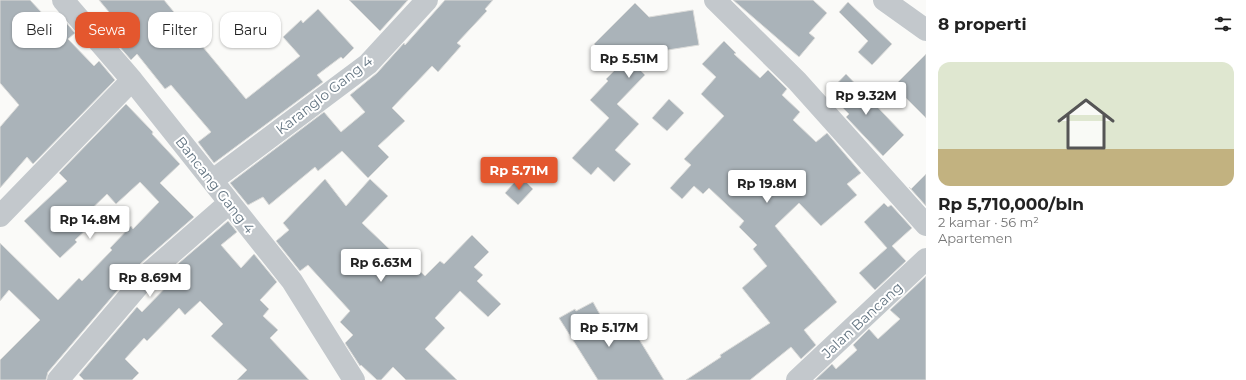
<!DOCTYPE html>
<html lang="id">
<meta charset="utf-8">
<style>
body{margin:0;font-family:Montserrat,sans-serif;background:#f2f2f2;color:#222;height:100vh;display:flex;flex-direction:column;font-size:15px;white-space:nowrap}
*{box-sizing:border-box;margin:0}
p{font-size:13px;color:#767676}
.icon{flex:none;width:22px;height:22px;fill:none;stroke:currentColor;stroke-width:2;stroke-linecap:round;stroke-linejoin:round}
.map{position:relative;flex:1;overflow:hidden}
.panel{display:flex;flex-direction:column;background:#fff;width:320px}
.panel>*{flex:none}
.guide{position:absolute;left:12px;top:12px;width:380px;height:36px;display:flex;gap:8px}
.price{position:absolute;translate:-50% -34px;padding:0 9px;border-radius:4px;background:#fff;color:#222;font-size:13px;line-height:26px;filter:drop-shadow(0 1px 2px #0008)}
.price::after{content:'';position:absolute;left:50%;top:24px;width:12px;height:9px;margin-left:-6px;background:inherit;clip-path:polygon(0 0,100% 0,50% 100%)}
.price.selected{background:#e4572e;color:#fff}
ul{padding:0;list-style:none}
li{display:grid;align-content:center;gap:8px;height:212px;padding:0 12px}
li+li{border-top:1px solid #e0e0e0}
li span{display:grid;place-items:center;height:124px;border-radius:12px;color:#555}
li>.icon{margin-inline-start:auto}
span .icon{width:72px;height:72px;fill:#fffc;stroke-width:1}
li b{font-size:17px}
h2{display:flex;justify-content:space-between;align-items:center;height:48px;padding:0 12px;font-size:17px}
.chip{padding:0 14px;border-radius:12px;background:#fff;box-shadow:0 1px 3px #0004;font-size:14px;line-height:36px}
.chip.selected{background:#e4572e;color:#fff}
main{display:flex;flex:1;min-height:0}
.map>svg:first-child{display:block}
.building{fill:#aab3b9;stroke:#dcdcda}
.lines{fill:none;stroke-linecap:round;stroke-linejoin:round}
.minor{stroke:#c3c8cc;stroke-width:22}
.labels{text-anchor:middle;stroke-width:4;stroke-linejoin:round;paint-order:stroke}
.street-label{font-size:14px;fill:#657683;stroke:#fff}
</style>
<main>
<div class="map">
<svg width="926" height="380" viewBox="0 0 926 380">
<rect width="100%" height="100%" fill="#fafaf8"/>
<path class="building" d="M0,0H30L56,28L64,20L75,33L68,39L94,66L99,61L115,80L33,164L27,157L0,188V127L19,105L0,83Z
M99,0H164L246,99L300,56L283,37L301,20L303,23L318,9L354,48L343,59L341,57L317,75L323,82L214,163L198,142L211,132L171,85L165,89L137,54L131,60L118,45L129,36Z
M349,0H408L380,31Z
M445,0H493L485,9L487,11L457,43L461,46L438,72L432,66L392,108L405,121L378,146L389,157L368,178L342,151L318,171L315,167L269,205L263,197L248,205L230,183L324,112L341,132L365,112L350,95L377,73L404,43L405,45Z
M733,0H813L827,13L809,33L815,38L799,57Z
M848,2L892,44L872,65L858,52L868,41L839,12Z
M635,3L649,17L693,10L699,45L649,53L636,66L645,75L617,104L639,124L615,150L631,164L614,182L598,167L591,175L572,158L609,118L590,100L608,81L606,79L617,68L594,44Z
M724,41L736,53L734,54L760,78L768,70L787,89L782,95L800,112L793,120L816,142L827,133L861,173L847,184L857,195L821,226L799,203L775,226L837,302L804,330L816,345L801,359L791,347L750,380H686L721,357L720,355L770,323L742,288L767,266L753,249L757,245L739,227L744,221L709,188L703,194L694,186L682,199L670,188L691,165L684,159L724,116L701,94L716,77L702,64Z
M926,54V118L894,86Z
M846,74L904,135L883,156L846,117L849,114L828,93Z
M669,99L684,113L667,131L652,118Z
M126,104L153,132L152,134L180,164L160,183L194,217L140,264L48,372L46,380H0V360L40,320L9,290L0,301V243L58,300L79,278L82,281L112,250L110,248L131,226L133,229L159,202L140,182L116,204L107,194L80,220L88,228L75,240L77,242L60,258L24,221L67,181L59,173Z
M926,174V206L909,187L911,189Z
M520,176L533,189L518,205L505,193Z
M325,179L346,206L370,179L388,196L362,223L403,262L407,259L425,276L440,261L444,264L472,235L489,252L474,267L483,275L477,281L501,304L488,317L460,291L435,318L445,328L425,349L457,380H406L393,367L381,380H377L361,365L360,366L345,343L353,335L340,322L350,311L308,265L300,271L276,241L289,230L283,223Z
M884,203L888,207L891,205L912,228L892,246L906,261L875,290L859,273L887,248L864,222Z
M228,221L237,232L221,245L241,268L254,254L277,282L260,300L269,309L263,316L278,330L270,338L309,380H237L247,370L211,336L223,324L200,301L185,315L179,308L147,341L144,338L125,359L139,373L132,380H84L79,375L137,307L142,312L171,282L165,275Z
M926,276V380H815L832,364L836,369L857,350L853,345L869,329L878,339L900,319L890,310Z
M593,302L613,338L631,326L664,380H598L559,318L575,309L576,311Z"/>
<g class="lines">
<path class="minor" d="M63,0L132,80L292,281L354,380
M715,0L797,81L926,225
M884,0L926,30
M213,180L368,64L427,0
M0,216L132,80
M58,380L150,272L229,203
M797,380L926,259"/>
</g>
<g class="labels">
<g class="street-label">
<text transform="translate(324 95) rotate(-38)" y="5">Karanglo Gang 4</text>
<text transform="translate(215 185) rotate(52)" y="5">Bancang Gang 4</text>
<text transform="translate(862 320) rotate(-43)" y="5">Jalan Bancang</text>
</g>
</g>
</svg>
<b class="price" style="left:629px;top:79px">Rp 5.51M</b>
<b class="price" style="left:866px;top:116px">Rp 9.32M</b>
<b class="price selected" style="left:519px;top:191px">Rp 5.71M</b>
<b class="price" style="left:767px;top:204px">Rp 19.8M</b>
<b class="price" style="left:90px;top:240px">Rp 14.8M</b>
<b class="price" style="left:381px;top:283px">Rp 6.63M</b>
<b class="price" style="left:150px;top:298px">Rp 8.69M</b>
<b class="price" style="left:609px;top:348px">Rp 5.17M</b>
<div class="guide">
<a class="chip">Beli</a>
<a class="chip selected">Sewa</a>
<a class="chip">Filter</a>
<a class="chip">Baru</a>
</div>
</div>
<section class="panel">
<h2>8 properti<svg class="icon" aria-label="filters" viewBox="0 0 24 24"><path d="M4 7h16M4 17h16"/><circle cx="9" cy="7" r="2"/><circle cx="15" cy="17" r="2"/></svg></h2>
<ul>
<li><span style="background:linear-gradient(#dfe7d0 70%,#c2b280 0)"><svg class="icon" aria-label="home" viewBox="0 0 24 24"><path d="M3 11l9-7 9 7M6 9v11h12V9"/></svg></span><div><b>Rp 5,710,000/bln</b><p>2 kamar · 56 m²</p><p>Apartemen</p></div></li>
</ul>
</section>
</main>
